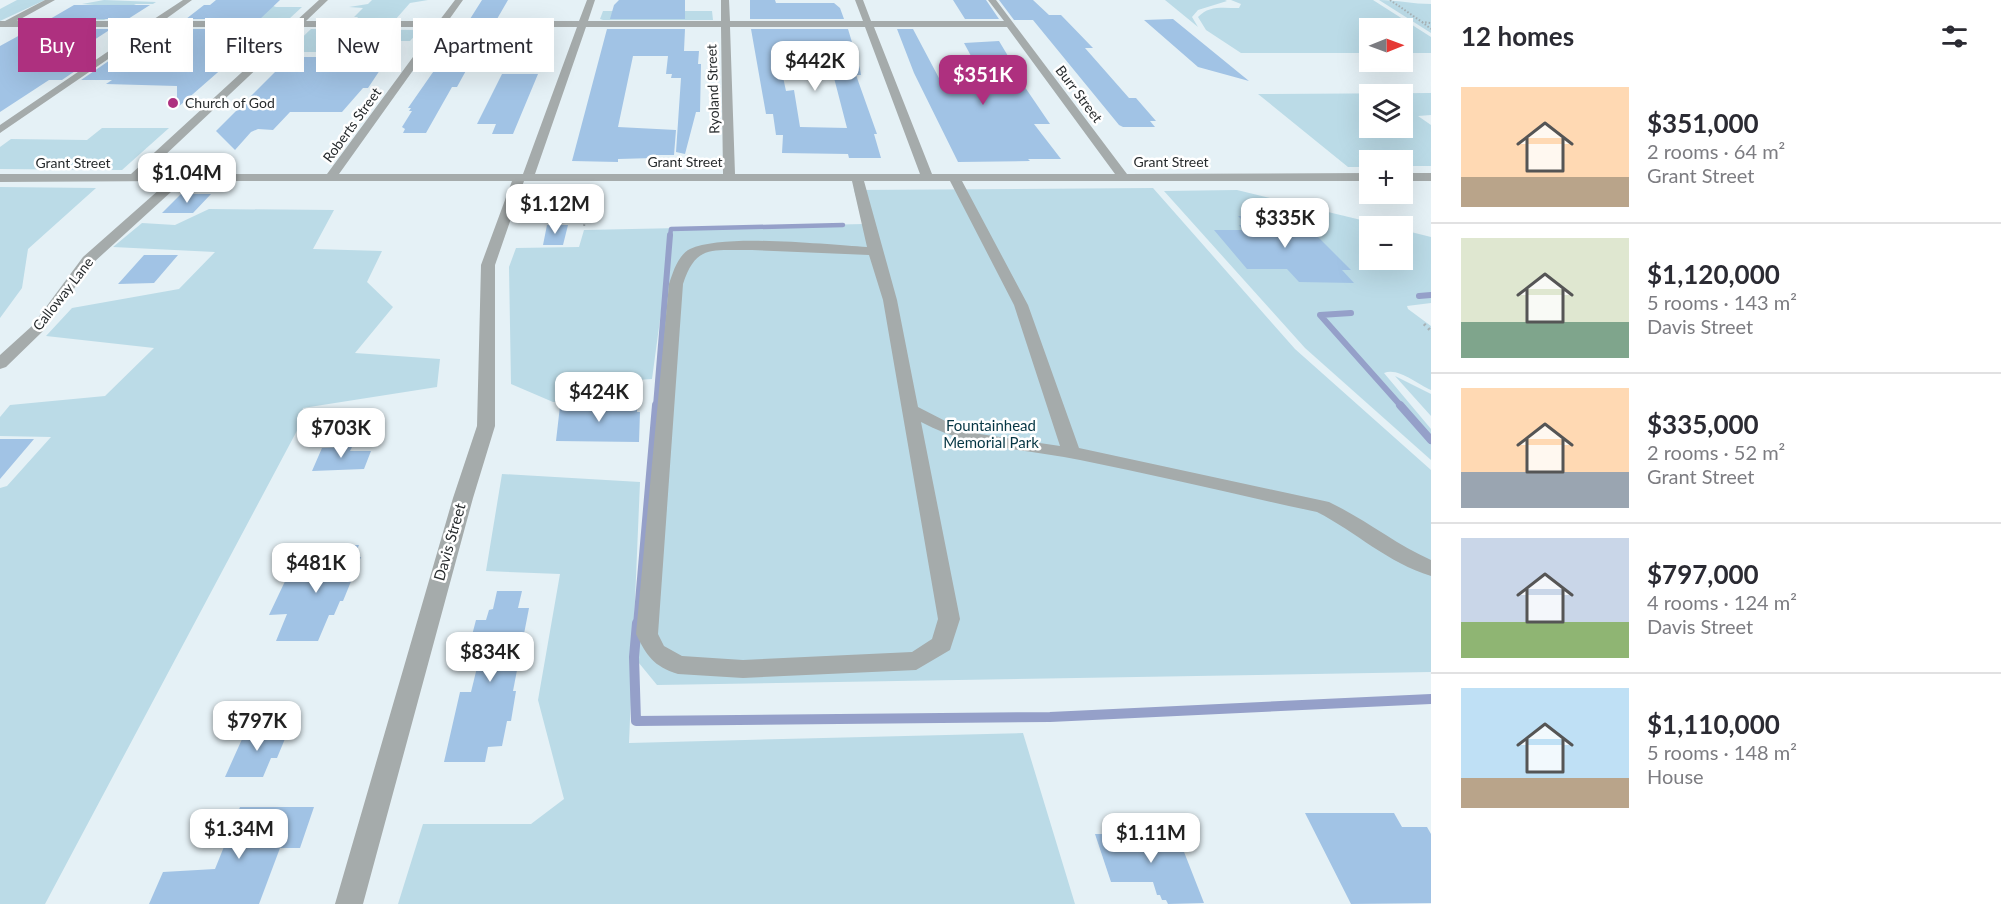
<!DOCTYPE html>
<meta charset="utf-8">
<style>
body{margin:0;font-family:Lato,sans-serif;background:#f7f7f7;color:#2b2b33;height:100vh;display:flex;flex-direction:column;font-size:22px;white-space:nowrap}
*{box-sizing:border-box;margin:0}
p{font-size:20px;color:#7c7c81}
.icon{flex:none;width:33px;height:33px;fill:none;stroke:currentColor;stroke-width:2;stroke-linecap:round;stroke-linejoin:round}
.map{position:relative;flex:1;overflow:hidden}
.details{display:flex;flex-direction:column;background:#fff;width:570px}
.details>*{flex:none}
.guide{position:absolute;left:18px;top:18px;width:570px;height:54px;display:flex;gap:12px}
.needle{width:39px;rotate:89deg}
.tools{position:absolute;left:1359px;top:18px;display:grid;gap:12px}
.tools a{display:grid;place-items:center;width:54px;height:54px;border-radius:0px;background:#fff;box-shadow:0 6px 24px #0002;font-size:30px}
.price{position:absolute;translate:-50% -51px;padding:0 14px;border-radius:12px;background:#fff;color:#222;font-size:20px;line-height:39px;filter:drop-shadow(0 2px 3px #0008)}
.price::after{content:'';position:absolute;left:50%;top:36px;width:18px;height:14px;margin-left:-9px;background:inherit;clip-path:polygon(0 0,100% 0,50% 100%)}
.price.on{background:#ae307f;color:#fff}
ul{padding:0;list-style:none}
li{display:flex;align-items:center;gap:18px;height:150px;padding:0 30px}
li+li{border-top:2px solid #e1e1e2}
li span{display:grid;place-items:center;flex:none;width:168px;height:120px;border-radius:0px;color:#555}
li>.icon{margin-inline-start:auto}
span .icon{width:72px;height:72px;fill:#fffc;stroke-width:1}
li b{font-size:26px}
h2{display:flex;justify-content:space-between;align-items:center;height:72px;padding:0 30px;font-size:26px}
.tag{padding:0 21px;border-radius:0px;background:#fff;box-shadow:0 6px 24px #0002;font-size:21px;line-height:54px}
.tag.on{background:#ae307f;color:#fff}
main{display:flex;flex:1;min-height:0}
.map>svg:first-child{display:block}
.green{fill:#bbdbe7;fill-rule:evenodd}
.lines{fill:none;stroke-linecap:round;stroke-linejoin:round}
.stream-far3{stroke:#95a0c9;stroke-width:4.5}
.stream-far2{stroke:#95a0c9;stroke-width:6}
.stream-far1{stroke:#95a0c9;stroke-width:8}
.stream{stroke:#95a0c9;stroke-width:10}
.building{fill:#a1c3e5;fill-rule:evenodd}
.path-far1{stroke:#a7b1b5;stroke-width:2;stroke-dasharray:1.5 2;stroke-linecap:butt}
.path{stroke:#a7b1b5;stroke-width:3;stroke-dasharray:2 4;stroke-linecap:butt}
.minor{fill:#a5abab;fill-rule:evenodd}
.poi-dot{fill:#ae307f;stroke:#fff;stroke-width:2}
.labels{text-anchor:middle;stroke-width:5;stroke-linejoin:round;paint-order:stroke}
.far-street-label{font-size:14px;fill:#282c2e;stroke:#fff}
.far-poi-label{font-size:14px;fill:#282c2e;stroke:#fff;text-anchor:start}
.park-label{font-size:15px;fill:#063644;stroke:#fff}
.street-label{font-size:15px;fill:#282c2e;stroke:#fff}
</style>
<main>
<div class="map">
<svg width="1431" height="904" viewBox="0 0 1431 904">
<rect width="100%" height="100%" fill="#e5f1f6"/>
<path class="green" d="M17,0H45L0,21V9Z
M104,0L156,2L153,4H136L104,20L72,21L77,18L74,17L95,5L82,4Z
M372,0H428L410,3L395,20H356L358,17H354L363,8L349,7L368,4Z
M1165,0H1225L1227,1L1198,10L1192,17L1198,27Z
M1231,0H1373L1431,37V53H1403L1402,28H1370L1369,53H1241L1206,30L1198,17C1209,5 1223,8 1239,8L1241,4Z
M1379,0C1397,0 1413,4 1431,4V33Z
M259,1L276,7H302L289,19L284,20H233Z
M603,11H712L713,20H603L600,19Z
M311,29L420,30L410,41H354L343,52H287Z
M1431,93V115L1418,116L1431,125V166H1403L1402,160H1370L1369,167H1348L1258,94ZM1370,94H1402V128H1370Z
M102,128H169L122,170L0,169V147L11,139L87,140Z
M0,187L96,188L28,249L22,288L0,318Z
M1153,188L1295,349L1431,470V672L657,685L634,657L669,253L652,379L593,383L590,401L553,402L511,384L509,267L516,248L579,247L584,230L864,224L854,190Z
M1237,190L1386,226H1370V260H1402L1403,230L1431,237V303L1407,306L1408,309L1431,326V390C1417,384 1398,367 1384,373L1431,429V460L1305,348L1164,191Z
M209,209L334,210L313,249L382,251L367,282L393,307L355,353L440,359L437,387L303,408L300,425L45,904H0V488L7,486L51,437L0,436V417L10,405L105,396L154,348L46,336L72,308L179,289L215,252L113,247L142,223L175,225Z
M1395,376L1431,394V416Z
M502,474L640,482L629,743L1023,733L1075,904H398L423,824H531L564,799L538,700L560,574L486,571Z"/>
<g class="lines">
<path class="stream-far3" d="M670,236L671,229L843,225"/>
<path class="stream-far2" d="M1419,296L1431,295
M1351,313L1320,315L1401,406
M656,406L670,235"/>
<path class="stream-far1" d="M1400,405L1431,440
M637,625L656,405"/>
<path class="stream" d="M637,623L634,657L636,721L1050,717L1431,699"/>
</g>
<path class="building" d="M216,0H280L260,19H186L204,5H210Z
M482,0H508L497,19H470Z
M619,0H685V19H610L614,5Z
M750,0H775L776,3H834L840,8L844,19H750Z
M953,0H986L999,19H965Z
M999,0H1033L1049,15H1061L1093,48H1085L1129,98H1136L1156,121H1150L1155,127H1123L1119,125L1033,20H1014Z
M74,5H150L128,19H50Z
M1173,19L1249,81L1198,67L1144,20Z
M31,29H111L66,58H94L62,80H49L0,112V46Z
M172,29H248L226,49L240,51L231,59H233L177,108V86L106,84L112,80H81L113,58H133Z
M463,29H491L487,36H485L457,87H452L426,133H403L405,129L402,127L412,111H409L411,108H408Z
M607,29H685L684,51H699L698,64H701L700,112H696L685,154L676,152L681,78H671L672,74H666L668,56H633L618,127L676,130L674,155H654V158L618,159V162L572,161Z
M751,29H848L860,69L861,75H856L877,134H874L881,158H849L848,154L782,153L783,135H776L773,114H766ZM780,63H826L830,74H833L847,128L800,127L794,90L786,91Z
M897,29H913L940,80H984L964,43L999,41L1017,71H1014L1050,124H1034L1061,159H1028L1030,161L958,162L914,73Z
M369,51H393L380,67H382L368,88H363L342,112H290L273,130L258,129L251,132L235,150L216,131L290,57H364Z
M502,74H538L513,134H492L496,124H477Z
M181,194H211L193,213H162Z
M1238,216H1290L1303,229H1310L1351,270H1342L1354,283L1299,282L1287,269H1247L1214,230H1243L1239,225H1247Z
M547,225H568L563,245H543Z
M144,255H178L154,283L118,284Z
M637,404V412H640L639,442L556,441L560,406Z
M0,439H34L0,479Z
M352,447L350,451H371L364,469L312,471L322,448Z
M323,545H359L354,557H361L343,601H340L334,615H329L318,641H276L287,614L269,615L288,575H310Z
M497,591H522L518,608H529L513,691H516L511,721H507L502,746L488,747L485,762H444L460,692H471L484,639H471L476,620H486L489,610L493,609Z
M247,728L289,729L277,758H271L263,777H225Z
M240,807H314L300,848H280L259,904H149L163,872L215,869Z
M1305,813H1394L1402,827H1427L1431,834V903L1351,904Z
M1095,834H1177L1204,903L1168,904L1166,900H1162L1160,895H1157L1153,882H1111Z"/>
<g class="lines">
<path class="path-far1" d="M1390,0L1422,22L1431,23
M1422,22L1431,29
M569,193L586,210L584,227"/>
<path class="path" d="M1424,324L1431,331"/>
<path class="minor" d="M45,0H55L17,21H151L183,0H192L163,21H296L319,0H328L306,21H439L455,0H463L448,21H579L587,0H595L588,21H721V0H729L730,21H863L855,0H863L871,21H1004L988,0H996L1127,174L1370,173V181H962L1028,305L1079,448L1329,502C1365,519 1395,544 1431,560V576C1388,563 1356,532 1317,512C1238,495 1159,476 1080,460C1026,449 971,449 921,422L960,619L950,650L916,670L743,678L678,674C653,666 647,656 636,634L669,284C673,272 678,255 690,249C725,233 826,245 867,247L852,181H524L495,265V426L473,498L363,904H335L453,498L477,426L481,265L512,181H183L93,263L42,332L6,367L0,369V355L32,326L83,257L169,181L0,182V174H131L291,27H155L0,133V125L144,27H0V21H5ZM301,27H435L327,174H145ZM444,27H577L523,174H339ZM586,27H721L723,174H535ZM730,27H865L920,174H735ZM874,27H1007L1115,174H932ZM864,181H950L1014,305L1060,446L980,434L955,426L918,407L897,300ZM752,250L869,255L883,300L938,619L932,639L912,652L743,660L682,656L664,646L658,634L683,284C696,243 714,251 752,250Z
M1402,173H1431V181H1402Z"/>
</g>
<circle class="poi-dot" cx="173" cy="103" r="6"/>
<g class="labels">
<g class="far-street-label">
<text transform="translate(713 89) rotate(-92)" y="5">Ryoland Street</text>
<text transform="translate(1079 94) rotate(53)" y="5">Burr Street</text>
<text transform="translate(352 125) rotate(-54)" y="5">Roberts Street</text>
<text x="685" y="167">Grant Street</text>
<text x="1171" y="167">Grant Street</text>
<text x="73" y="168">Grant Street</text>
<text transform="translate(63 294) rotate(-52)" y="5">Calloway Lane</text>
</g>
<g class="far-poi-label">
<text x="185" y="108">Church of God</text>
</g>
<g class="park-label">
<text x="991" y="431">Fountainhead<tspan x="991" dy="17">Memorial Park</tspan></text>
</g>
<g class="street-label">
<text transform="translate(450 542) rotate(-74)" y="5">Davis Street</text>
</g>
</g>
</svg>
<div class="tools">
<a><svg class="needle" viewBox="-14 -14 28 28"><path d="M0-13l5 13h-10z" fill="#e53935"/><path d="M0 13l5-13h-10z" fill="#7c7c81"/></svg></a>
<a><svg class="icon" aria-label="layers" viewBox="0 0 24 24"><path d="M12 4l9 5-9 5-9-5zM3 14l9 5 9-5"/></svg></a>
<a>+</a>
<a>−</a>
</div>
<b class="price" style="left:815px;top:92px">$442K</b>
<b class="price on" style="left:983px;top:106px">$351K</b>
<b class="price" style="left:187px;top:204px">$1.04M</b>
<b class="price" style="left:555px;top:235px">$1.12M</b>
<b class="price" style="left:1285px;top:249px">$335K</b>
<b class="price" style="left:599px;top:423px">$424K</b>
<b class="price" style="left:341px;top:459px">$703K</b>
<b class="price" style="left:316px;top:594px">$481K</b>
<b class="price" style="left:490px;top:683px">$834K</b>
<b class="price" style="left:257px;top:752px">$797K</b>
<b class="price" style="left:239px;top:860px">$1.34M</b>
<b class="price" style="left:1151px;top:864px">$1.11M</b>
<div class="guide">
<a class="tag on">Buy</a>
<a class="tag">Rent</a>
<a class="tag">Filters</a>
<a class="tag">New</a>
<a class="tag">Apartment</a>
</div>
</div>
<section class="details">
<h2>12 homes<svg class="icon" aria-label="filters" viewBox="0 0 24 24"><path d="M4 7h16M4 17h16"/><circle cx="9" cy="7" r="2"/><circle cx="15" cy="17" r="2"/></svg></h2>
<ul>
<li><span style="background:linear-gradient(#ffd9b3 75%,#b9a48a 0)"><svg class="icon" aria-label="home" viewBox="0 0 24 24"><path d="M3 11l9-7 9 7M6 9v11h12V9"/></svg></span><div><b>$351,000</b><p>2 rooms · 64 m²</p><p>Grant Street</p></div></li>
<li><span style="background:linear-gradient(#dfe7d0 70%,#7fa58c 0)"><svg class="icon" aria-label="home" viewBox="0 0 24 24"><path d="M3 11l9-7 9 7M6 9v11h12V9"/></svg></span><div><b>$1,120,000</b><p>5 rooms · 143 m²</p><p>Davis Street</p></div></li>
<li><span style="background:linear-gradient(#ffd9b3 70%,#9aa5b1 0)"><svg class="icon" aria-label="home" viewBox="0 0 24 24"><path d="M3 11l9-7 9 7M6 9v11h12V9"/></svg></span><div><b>$335,000</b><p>2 rooms · 52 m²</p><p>Grant Street</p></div></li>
<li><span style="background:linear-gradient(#c9d6e8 70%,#8fb573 0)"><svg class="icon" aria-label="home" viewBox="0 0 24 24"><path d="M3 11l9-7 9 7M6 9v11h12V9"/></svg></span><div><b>$797,000</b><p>4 rooms · 124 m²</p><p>Davis Street</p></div></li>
<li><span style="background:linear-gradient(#bfe0f5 75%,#b9a48a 0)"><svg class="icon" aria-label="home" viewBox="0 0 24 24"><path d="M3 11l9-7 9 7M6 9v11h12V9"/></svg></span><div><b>$1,110,000</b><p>5 rooms · 148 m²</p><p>House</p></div></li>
</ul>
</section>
</main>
